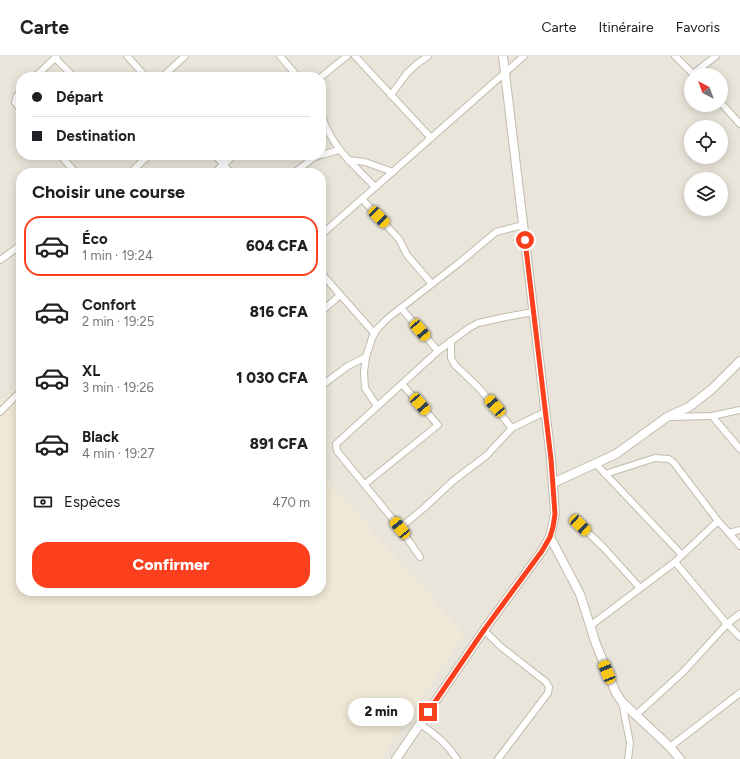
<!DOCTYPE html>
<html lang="fr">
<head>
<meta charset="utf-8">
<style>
  :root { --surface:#fff; --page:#f6f6f6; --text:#202124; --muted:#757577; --line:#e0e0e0; --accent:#fc3f1d }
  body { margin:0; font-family:Figtree,sans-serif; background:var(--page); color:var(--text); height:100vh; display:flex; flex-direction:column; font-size:15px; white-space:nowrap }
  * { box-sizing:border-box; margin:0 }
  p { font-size:13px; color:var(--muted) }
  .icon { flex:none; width:22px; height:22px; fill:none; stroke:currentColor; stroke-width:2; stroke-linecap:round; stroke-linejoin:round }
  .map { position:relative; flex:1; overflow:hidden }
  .sheet { position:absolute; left:16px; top:112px; width:310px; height:428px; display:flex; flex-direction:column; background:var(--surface); border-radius:16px; box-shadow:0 2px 10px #0003 }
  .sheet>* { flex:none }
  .banner { position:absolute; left:16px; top:16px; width:310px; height:88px; border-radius:16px; box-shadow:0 2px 10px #0003; display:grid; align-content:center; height:88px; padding:0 16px; background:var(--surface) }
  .needle { width:26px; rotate:319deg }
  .controls { position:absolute; left:684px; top:12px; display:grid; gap:8px }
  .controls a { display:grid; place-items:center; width:44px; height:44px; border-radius:50%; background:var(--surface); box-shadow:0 2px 10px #0003; font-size:20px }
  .end { position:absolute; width:18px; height:18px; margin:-9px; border:5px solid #fc3f1d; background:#fff; box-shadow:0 0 0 2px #fff }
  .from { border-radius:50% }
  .bubble { position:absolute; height:28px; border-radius:14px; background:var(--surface); box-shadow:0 2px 10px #0003; font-size:13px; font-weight:800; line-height:28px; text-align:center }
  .car { position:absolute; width:12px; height:24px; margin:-12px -6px; border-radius:5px; box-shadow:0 0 3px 1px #0007; background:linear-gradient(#f5c518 24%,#345 0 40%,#f5c518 0 76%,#345 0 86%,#f5c518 0) }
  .banner b { display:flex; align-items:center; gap:14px; height:38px; font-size:15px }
  .banner b+b { border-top:1px solid var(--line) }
  .banner i { width:10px; height:10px; background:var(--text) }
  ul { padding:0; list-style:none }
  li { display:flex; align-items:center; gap:12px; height:60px; margin:0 8px 6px; padding:0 8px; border:2px solid transparent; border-radius:16px }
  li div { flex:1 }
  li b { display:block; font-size:15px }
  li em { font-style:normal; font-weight:800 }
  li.on { border-color:var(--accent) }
  li>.icon { width:36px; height:36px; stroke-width:1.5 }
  h2 { padding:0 16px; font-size:18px; line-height:48px }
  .pay { display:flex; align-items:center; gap:10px; height:44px; padding:0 16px; font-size:15px }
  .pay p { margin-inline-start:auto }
  .action { display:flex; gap:8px; margin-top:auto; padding:8px 16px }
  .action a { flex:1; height:46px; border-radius:16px; background:var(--accent); color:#fff; font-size:16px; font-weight:800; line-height:46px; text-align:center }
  header { display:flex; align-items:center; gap:24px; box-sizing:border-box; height:56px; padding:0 20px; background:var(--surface); border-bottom:1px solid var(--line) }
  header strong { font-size:19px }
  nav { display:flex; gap:22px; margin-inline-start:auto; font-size:14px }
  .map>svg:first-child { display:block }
  .residential { fill:#eae5da; fill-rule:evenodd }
  .education { fill:#efe8d6 }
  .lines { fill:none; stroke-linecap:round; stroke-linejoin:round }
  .minor-casing { stroke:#c2bbae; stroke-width:8 }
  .tertiary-casing { stroke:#c2bbae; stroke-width:10 }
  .minor { stroke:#fff; stroke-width:6 }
  .tertiary { stroke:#fff; stroke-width:8 }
  .route { stroke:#fc3f1d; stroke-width:5 }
</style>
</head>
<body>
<header>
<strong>Carte</strong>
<nav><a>Carte</a><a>Itinéraire</a><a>Favoris</a></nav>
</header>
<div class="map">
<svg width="740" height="703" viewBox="0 0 740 703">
  <rect width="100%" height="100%" fill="#f6f3ec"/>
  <!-- residential -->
  <path class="residential" d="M0 0H740V703H0ZM691 19H721V49H691ZM21 21H321V99H21ZM691 71H721V101H691ZM21 117H321V535H21ZM691 123H721V153H691Z"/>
  <!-- education -->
  <polygon class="education" points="21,327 21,535 321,535 321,418 464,578 381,703 0,703 0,347"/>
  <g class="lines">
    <defs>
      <g id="minor">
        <polyline points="127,0 146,21"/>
        <polyline points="280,0 298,21"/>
        <polyline points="355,0 431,82"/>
        <polyline points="675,0 694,19"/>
        <polyline points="55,2 74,21"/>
        <polyline points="693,18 716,0"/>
        <polyline points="35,21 57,0"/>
        <polyline points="162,21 185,0"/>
        <polyline points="321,21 347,0"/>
        <polyline points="21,35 17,40 15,46 21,54"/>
        <polyline points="391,39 407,17 417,8 428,0"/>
        <polyline points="721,47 740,68"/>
        <path d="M321 58C333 93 351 106 375 131"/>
        <polyline points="60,99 76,117"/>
        <polyline points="215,99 231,117"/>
        <polyline points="321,99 339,94"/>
        <polyline points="348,104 365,106 393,116"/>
        <polyline points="130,117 149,99"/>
        <polyline points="214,117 234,99"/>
        <polyline points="294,117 313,102 320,99"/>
        <polyline points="362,143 399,183 407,199 432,228"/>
        <polyline points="321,179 524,0"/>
        <polyline points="0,204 21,189"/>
        <polyline points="321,217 374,277"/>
        <polyline points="401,252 438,295"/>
        <polyline points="321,256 340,239"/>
        <polyline points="451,285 451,302 455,309 479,332 512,372"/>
        <polyline points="321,330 348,310 366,301"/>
        <polyline points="377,350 365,332 364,316 366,301 372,282 377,273 388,262 459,207 496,176 523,169"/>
        <polyline points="0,356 21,335"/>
        <polyline points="712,360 740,393"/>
        <polyline points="669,361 712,360 740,354"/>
        <polyline points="605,418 655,402 669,403 674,407 718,465"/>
        <polyline points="365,428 438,369 402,328"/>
        <polyline points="574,463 604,492 640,532"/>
        <polyline points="400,472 424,452 453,425 487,399 512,372 545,356"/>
        <polyline points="729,477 740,490"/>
        <polyline points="682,499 718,465 729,477 740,474"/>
        <polyline points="420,501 400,472 337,395 336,388 438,295 469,272 478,267 506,261 533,256"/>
        <polyline points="675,506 727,568 740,581"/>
        <polyline points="590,570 675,506 682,499 596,408"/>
        <polyline points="484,574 500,590 546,626 549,631 548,637 498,703"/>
        <polyline points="622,646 630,687 628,703"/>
        <polyline points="636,659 684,615 727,568 740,558"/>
        <path d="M420 668C434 677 448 689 457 703"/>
        <polyline points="670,691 740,637"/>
      </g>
      <g id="tertiary">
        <polyline points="553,427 616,398 667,361 689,351 712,333 740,305"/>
        <polyline points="550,481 580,538 596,588 616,637 622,646 670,691 680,703"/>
        <polyline points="396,703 484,574 542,495 550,481 555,458 551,403 503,0"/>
      </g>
    </defs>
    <!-- minor casing -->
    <use href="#minor" class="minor-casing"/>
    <!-- tertiary casing -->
    <use href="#tertiary" class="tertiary-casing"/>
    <!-- minor -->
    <use href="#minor" class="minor"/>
    <!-- tertiary -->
    <use href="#tertiary" class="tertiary"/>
  </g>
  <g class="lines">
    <!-- route -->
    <polyline class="route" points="428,656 484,574 542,495 550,481 553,471 555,458 551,403 525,184"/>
  </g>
</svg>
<div class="controls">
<a><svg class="needle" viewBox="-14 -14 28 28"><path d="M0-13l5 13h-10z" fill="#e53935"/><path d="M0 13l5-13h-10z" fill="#757577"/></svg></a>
<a><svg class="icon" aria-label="locate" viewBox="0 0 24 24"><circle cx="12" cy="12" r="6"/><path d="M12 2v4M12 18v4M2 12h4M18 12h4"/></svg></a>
<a><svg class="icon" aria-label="layers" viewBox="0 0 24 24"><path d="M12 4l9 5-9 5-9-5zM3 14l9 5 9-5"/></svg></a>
</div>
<i class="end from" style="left:525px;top:184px"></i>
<i class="end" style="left:428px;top:656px"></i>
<div class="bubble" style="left:348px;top:642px;width:66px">2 min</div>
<i class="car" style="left:379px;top:161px;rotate:135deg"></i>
<i class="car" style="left:420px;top:274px;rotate:140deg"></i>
<i class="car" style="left:420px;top:348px;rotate:139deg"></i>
<i class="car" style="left:495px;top:350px;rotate:319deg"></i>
<i class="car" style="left:580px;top:469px;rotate:133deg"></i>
<i class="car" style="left:400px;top:472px;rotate:321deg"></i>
<i class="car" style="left:607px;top:616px;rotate:338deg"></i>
<div class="banner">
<b><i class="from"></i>Départ</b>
<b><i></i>Destination</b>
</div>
<section class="sheet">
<h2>Choisir une course</h2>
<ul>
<li class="on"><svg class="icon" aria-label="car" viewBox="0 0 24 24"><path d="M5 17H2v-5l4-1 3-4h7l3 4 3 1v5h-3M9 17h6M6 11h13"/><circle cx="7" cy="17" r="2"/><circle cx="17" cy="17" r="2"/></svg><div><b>Éco</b><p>1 min · 19:24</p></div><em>604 CFA</em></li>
<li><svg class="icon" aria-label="car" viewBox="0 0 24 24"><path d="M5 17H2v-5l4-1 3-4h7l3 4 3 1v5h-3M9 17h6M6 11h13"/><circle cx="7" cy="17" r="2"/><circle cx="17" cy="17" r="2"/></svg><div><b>Confort</b><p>2 min · 19:25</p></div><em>816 CFA</em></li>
<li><svg class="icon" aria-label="car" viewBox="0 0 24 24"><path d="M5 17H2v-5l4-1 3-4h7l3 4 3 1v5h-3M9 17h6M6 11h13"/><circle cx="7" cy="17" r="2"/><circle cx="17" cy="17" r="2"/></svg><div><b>XL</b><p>3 min · 19:26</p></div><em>1 030 CFA</em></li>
<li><svg class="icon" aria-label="car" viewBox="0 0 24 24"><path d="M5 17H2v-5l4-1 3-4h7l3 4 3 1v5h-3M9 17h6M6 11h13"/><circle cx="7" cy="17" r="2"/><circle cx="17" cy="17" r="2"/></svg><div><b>Black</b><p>4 min · 19:27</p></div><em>891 CFA</em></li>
</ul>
<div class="pay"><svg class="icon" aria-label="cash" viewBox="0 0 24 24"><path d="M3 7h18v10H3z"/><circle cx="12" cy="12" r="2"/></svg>Espèces<p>470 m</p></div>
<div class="action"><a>Confirmer</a></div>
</section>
</div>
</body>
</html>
